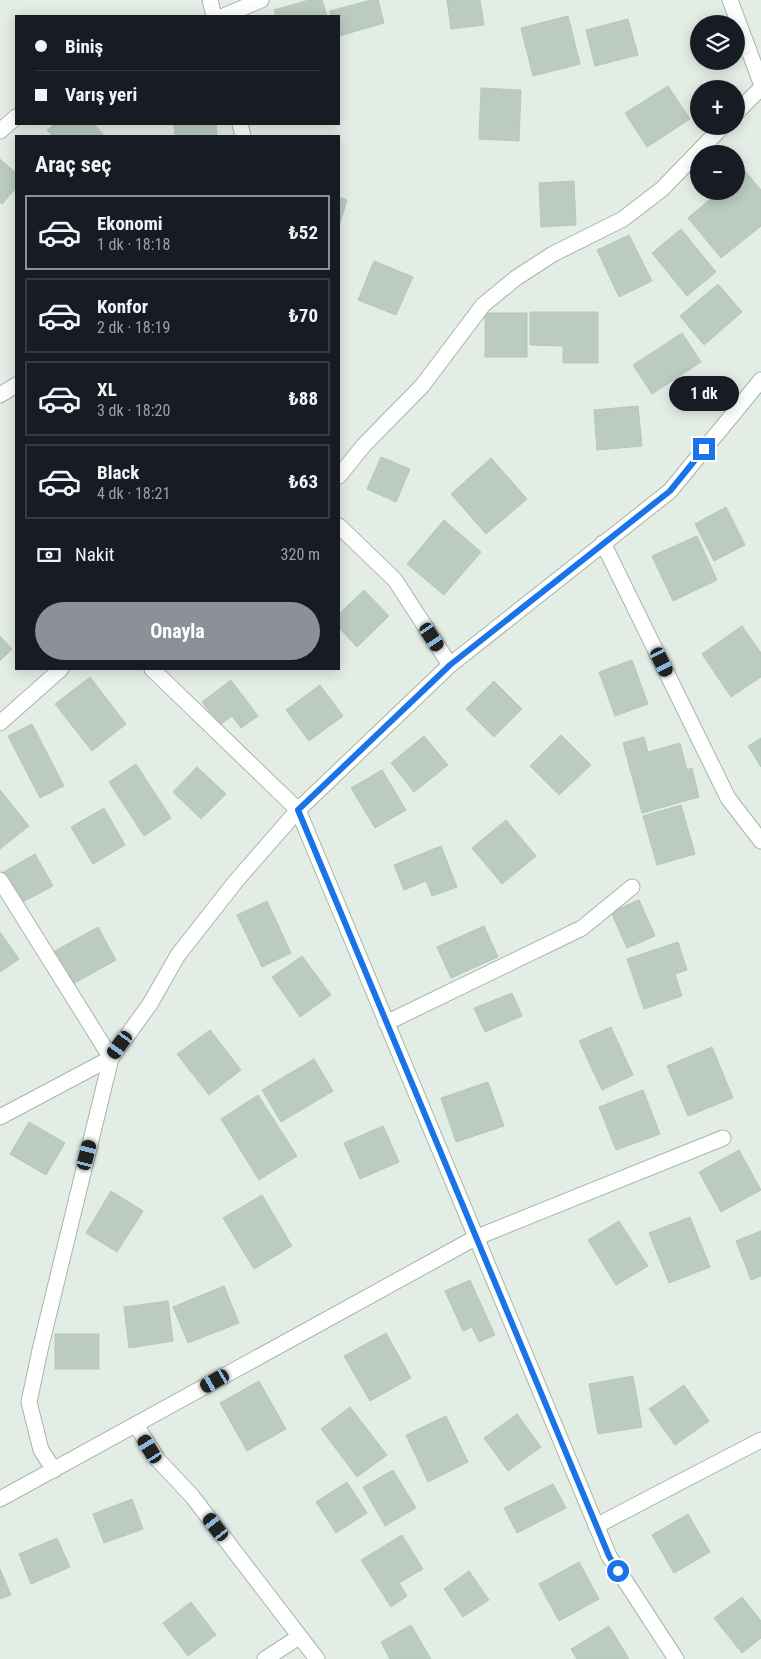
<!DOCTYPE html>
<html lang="tr">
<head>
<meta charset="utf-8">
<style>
  :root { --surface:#171b24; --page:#20242c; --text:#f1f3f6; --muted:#9ea1a6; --line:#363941; --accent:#8c9099 }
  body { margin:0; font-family:"Roboto Condensed",sans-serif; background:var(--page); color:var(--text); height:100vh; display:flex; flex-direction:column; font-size:19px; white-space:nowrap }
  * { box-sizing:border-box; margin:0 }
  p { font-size:16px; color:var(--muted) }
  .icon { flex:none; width:28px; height:28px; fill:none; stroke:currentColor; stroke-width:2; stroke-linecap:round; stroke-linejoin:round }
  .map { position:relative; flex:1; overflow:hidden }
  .sheet { position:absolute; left:15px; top:135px; width:325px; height:535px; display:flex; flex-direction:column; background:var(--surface); border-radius:0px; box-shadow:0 2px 12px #0003 }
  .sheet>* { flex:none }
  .hud { position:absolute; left:15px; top:15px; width:325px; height:110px; border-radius:0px; box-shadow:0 2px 12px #0003; display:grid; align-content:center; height:110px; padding:0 20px; background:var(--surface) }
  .fabs { position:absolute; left:690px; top:15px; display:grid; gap:10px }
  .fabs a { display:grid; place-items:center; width:55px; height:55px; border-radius:50%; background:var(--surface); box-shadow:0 2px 12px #0003; font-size:25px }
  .end { position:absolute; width:22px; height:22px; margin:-11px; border:6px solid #1a73e8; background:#fff; box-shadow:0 0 0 2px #fff }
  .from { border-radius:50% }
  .bubble { position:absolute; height:35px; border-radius:18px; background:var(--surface); box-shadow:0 2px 12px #0003; font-size:16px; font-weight:700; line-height:35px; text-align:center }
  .car { position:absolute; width:15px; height:30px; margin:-15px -8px; border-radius:6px; box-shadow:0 0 4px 1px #0007; background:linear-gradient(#222 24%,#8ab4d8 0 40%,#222 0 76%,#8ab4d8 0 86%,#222 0) }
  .hud b { display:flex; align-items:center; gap:18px; height:48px; font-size:19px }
  .hud b+b { border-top:1px solid var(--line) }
  .hud i { width:12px; height:12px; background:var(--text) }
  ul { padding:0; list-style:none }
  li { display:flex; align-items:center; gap:15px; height:75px; margin:0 10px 8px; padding:0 10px; border:2px solid var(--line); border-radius:0px }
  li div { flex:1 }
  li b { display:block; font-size:19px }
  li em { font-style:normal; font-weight:700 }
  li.active { border-color:var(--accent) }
  li>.icon { width:45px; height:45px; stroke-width:1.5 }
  h2 { padding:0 20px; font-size:22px; line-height:60px }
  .pay { display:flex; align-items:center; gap:12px; height:55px; padding:0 20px; font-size:19px }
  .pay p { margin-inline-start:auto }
  .primary-button { display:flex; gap:10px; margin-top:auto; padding:10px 20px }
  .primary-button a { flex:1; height:58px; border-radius:30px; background:var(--accent); color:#fff; font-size:20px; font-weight:700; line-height:58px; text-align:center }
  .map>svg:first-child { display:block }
  .building { fill:#bbcbc0; stroke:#b5c7ba }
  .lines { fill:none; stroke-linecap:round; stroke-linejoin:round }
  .minor-casing { stroke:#a5b6aa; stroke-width:17 }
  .minor { stroke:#fff; stroke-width:15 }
  .route { stroke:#1a73e8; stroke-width:6 }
</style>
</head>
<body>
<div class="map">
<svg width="761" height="1659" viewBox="0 0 761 1659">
  <rect width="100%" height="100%" fill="#e3ede5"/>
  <!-- building -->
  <g class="building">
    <polygon points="309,0 322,0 327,16 276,16 274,10"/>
    <polygon points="371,0 378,0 384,23 339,36 339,16 331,16 330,11"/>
    <polygon points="447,0 480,0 484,25 451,29"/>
    <polygon points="568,16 580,64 533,76 521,28"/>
    <polygon points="628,19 638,55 595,66 586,30"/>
    <polygon points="668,86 690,119 647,147 625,113"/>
    <polygon points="481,88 521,90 519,141 479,139"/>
    <polygon points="55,124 94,124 103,134 99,136 53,136 47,130"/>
    <polygon points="174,124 216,124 217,136 175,136"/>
    <polygon points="0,159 16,173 16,188 2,204 0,202"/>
    <polygon points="745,171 761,190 761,226 721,258 688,218 720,191 736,191 736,178"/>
    <polygon points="574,181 576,225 541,227 539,183"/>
    <polygon points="339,197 347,200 339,226"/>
    <polygon points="681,229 716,272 687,296 652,253"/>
    <polygon points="629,235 652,281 619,297 597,250"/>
    <polygon points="374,261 413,277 396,315 358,300"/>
    <polygon points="718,284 742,312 704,345 680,316"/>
    <polygon points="530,312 598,312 598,363 563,363 563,346 530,345"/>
    <rect x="485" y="313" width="42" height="44"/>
    <polygon points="682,333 701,362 652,394 633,365"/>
    <polygon points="638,406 642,446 597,450 594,410"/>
    <polygon points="381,457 410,469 396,502 367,489"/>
    <polygon points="491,458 527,499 486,534 451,494"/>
    <polygon points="726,507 745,545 714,561 695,524"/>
    <polygon points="444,520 481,552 444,595 407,564"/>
    <polygon points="697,536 717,580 673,601 652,556"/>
    <polygon points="364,590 389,616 357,647 339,628 339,614"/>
    <polygon points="742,626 761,653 761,677 731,697 702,654"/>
    <polygon points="0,636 12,649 0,661"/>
    <polygon points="632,660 648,704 615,716 599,672"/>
    <polygon points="90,677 126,724 92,751 55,704"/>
    <polygon points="231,680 258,716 241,728 232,716 220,725 202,702"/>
    <polygon points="494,681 522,709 494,737 466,709"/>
    <polygon points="320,685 343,716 309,741 286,710"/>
    <polygon points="32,724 64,786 40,798 8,736"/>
    <polygon points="561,735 591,765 559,795 530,766"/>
    <polygon points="424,736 448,765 414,792 391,763"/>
    <polygon points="644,737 648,752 680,743 687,770 692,768 699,797 642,813 623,743"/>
    <polygon points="761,738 761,767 748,746"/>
    <polygon points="136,764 171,818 144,836 109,782"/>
    <polygon points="197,767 226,794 201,819 173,792"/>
    <polygon points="382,770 406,810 375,828 351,788"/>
    <polygon points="0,790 29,826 0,849"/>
    <polygon points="681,805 695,854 657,865 643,816"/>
    <polygon points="104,808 125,845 93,864 71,827"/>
    <polygon points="506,820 536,856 502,884 472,848"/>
    <polygon points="441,846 457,887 432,896 426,881 404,890 394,865"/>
    <polygon points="35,854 53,886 19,904 2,873"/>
    <polygon points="639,900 655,936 627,948 611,912"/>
    <polygon points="267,901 291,953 262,967 237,915"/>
    <polygon points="484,926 498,957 451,978 437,947"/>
    <polygon points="98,927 116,960 71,985 53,952"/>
    <polygon points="0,932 19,959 0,972"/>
    <polygon points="678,942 687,970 675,974 682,996 644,1009 627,959"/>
    <polygon points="302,956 331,995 300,1017 272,977"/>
    <polygon points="512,993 522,1016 485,1032 474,1008"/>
    <polygon points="611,1027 633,1075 602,1090 579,1041"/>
    <polygon points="210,1030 241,1070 209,1095 177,1054"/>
    <polygon points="712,1047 733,1098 688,1116 667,1066"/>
    <polygon points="314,1059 333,1091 281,1122 262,1090"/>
    <polygon points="488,1082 504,1126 456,1142 441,1098"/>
    <polygon points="643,1090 660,1134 616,1150 599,1107"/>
    <polygon points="258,1095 297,1156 259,1180 221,1119"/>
    <polygon points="29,1122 65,1143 46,1175 10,1154"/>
    <polygon points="383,1126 399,1162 360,1179 344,1143"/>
    <polygon points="739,1150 761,1190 721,1212 699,1172"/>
    <polygon points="111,1191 143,1211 117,1252 86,1233"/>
    <polygon points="262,1195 292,1246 254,1269 223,1218"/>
    <polygon points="690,1217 710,1267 669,1283 649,1233"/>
    <polygon points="619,1221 648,1266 616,1285 588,1240"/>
    <polygon points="761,1231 761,1276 751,1280 736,1241"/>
    <polygon points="470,1280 495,1335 479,1342 472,1327 463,1331 445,1291"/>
    <polygon points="224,1286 239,1323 188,1343 173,1307"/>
    <polygon points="168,1301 173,1341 129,1348 124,1307"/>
    <polygon points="386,1333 411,1378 370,1401 344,1356"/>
    <rect x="55" y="1334" width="44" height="35"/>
    <polygon points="633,1376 642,1427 598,1434 589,1384"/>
    <polygon points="259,1381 286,1429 247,1451 220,1403"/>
    <polygon points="684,1385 709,1421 675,1445 649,1409"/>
    <polygon points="350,1407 387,1455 357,1477 321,1429"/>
    <polygon points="517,1414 541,1447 508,1471 484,1438"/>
    <polygon points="446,1416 468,1462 428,1482 406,1435"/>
    <polygon points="393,1470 416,1508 385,1526 363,1487"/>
    <polygon points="347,1482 367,1513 336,1533 316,1502"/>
    <polygon points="553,1484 566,1508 517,1533 504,1508"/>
    <polygon points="132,1499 143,1529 104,1543 93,1514"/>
    <polygon points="688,1514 710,1552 674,1573 652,1535"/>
    <polygon points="402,1535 423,1569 399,1583 407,1596 391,1607 361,1560"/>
    <polygon points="57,1538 70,1567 31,1584 19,1554"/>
    <polygon points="579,1562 599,1599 559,1621 539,1584"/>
    <polygon points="0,1569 11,1595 0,1599"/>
    <polygon points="469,1571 489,1600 463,1617 444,1589"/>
    <polygon points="742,1597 761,1621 761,1638 742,1653 714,1618"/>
    <polygon points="191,1602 216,1635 188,1656 163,1623"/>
    <polygon points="411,1625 431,1659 390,1659 381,1642"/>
    <polygon points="609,1626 629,1659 577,1659 571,1649"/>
  </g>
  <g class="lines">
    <defs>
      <g id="minor">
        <polyline points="210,0 214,16"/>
        <polyline points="730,0 761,83"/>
        <polyline points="224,16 261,0"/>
        <polyline points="736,113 761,88"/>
        <polyline points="240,124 243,136"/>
        <polyline points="0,131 16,117"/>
        <polyline points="0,395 16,385"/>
        <polyline points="339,476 364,445 422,386 483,305 516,278 553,254 623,219 662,189 723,126"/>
        <polyline points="339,526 395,580 450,665"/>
        <polyline points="603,543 728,798 761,841"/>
        <polyline points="152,669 298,810 609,1556 676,1659"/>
        <polyline points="0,723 61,669"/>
        <polyline points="0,880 111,1058 40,1350 29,1402 41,1450 54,1470"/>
        <polyline points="386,1023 582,928 632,887"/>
        <polyline points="0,1117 111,1058 150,1004 178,955 236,881 298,810 450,665 670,491 761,380"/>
        <polyline points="136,1425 158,1460 192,1496 317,1659"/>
        <polyline points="0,1499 475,1238 723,1138"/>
        <polyline points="596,1526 761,1440"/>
        <polyline points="265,1659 299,1637"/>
      </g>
    </defs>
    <!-- minor casing -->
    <use href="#minor" class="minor-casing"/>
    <!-- minor -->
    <use href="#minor" class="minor"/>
  </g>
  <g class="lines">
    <!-- route -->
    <polyline class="route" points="618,1571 609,1556 298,810 450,665 670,491 704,449"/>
  </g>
</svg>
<div class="fabs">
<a><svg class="icon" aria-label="layers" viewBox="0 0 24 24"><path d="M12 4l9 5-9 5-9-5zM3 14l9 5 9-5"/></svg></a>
<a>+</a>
<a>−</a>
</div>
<i class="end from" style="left:618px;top:1571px"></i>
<i class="end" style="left:704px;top:449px"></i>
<div class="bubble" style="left:669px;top:376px;width:70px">1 dk</div>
<i class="car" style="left:432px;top:637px;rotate:147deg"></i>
<i class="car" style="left:662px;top:662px;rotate:154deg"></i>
<i class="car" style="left:120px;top:1045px;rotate:216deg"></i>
<i class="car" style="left:87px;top:1155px;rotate:14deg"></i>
<i class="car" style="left:215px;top:1381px;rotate:240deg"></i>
<i class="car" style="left:150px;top:1449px;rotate:328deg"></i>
<i class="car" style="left:216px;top:1527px;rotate:323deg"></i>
<div class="hud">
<b><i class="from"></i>Biniş</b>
<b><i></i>Varış yeri</b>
</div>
<section class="sheet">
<h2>Araç seç</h2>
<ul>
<li class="active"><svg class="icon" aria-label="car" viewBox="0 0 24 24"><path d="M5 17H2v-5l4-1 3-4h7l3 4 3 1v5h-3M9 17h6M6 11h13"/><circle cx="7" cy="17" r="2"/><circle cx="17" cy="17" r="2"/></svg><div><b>Ekonomi</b><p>1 dk · 18:18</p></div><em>₺52</em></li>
<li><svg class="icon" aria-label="car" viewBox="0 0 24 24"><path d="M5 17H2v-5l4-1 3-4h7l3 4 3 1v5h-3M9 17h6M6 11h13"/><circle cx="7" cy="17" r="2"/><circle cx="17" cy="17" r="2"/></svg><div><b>Konfor</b><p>2 dk · 18:19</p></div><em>₺70</em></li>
<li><svg class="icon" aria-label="car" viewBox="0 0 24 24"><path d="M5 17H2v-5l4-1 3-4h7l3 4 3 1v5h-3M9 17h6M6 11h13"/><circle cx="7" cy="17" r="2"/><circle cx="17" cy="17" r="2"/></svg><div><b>XL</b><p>3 dk · 18:20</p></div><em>₺88</em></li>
<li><svg class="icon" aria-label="car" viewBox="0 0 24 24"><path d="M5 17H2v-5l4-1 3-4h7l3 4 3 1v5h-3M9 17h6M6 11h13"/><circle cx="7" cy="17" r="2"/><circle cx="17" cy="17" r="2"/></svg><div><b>Black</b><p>4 dk · 18:21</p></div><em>₺63</em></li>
</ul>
<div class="pay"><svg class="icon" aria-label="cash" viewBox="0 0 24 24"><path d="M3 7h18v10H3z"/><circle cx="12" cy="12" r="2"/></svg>Nakit<p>320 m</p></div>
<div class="primary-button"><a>Onayla</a></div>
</section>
</div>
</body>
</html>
